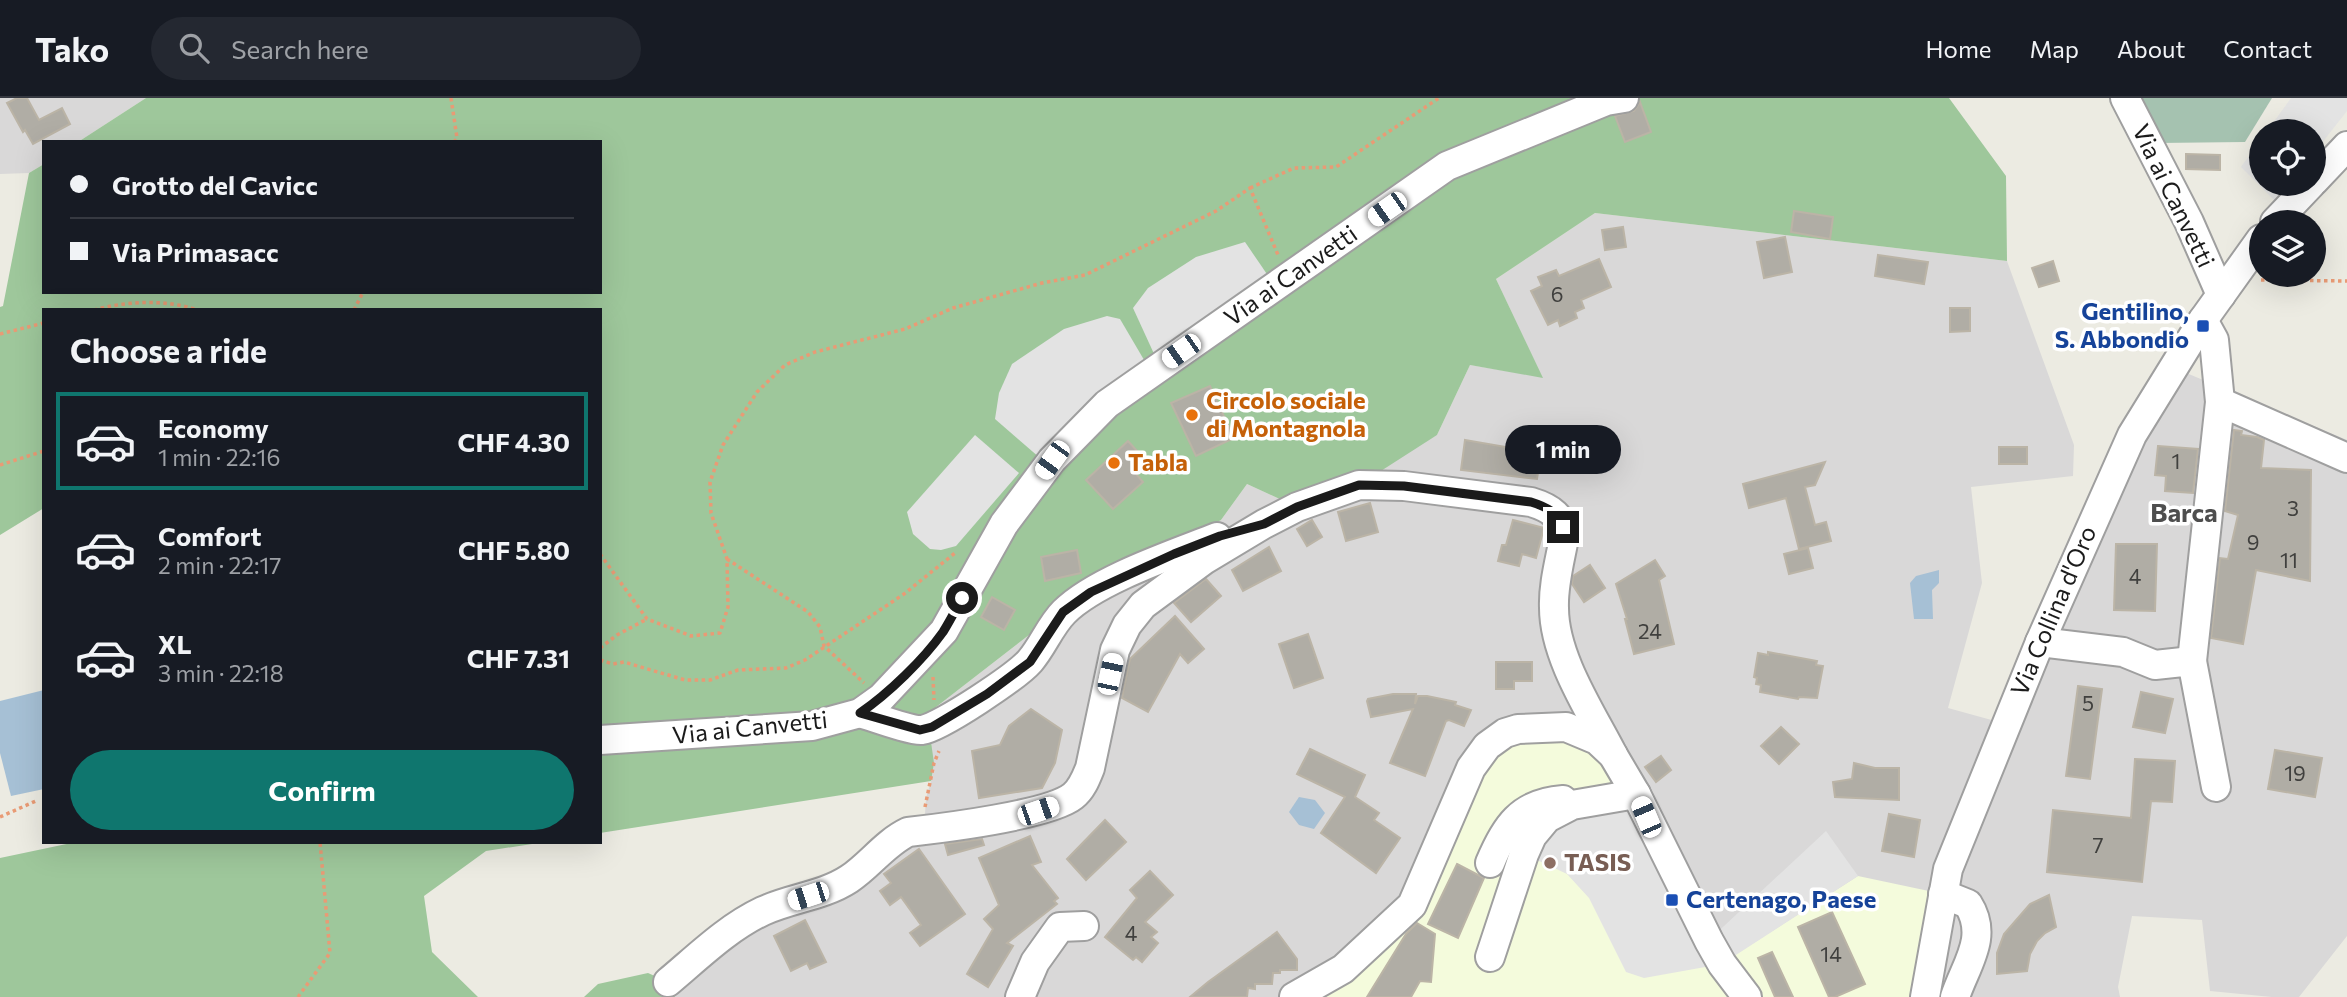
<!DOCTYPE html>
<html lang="en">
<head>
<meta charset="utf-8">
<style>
  :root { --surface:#171b24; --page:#242831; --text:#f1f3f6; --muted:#9ea1a6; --line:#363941; --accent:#0f766e }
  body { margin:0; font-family:Commissioner,sans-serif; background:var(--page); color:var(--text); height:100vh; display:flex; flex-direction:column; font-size:26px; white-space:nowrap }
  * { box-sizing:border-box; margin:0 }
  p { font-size:23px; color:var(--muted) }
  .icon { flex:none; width:38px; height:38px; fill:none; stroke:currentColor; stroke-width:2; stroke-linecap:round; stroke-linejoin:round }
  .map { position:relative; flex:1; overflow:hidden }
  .sheet { position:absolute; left:42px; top:210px; width:560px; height:536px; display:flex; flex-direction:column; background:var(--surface); border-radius:0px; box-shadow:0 7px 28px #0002 }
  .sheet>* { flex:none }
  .top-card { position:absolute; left:42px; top:42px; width:560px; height:154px; border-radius:0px; box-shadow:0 7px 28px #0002; display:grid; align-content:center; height:154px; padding:0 28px; background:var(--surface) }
  .controls { position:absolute; left:2249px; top:21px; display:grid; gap:14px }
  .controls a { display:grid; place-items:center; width:77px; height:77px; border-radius:50%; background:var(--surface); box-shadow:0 7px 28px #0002; font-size:35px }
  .end { position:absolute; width:32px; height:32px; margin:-16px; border:9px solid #1b1b1b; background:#fff; box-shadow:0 0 0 4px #fff }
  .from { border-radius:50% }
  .bubble { position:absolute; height:49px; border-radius:24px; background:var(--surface); box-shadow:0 7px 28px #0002; font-size:23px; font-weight:700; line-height:49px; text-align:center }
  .car { position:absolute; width:21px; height:42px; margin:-21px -10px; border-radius:9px; box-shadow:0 0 5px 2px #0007; background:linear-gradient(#fff 24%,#345 0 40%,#fff 0 76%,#345 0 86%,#fff 0) }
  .top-card b { display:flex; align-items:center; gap:24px; height:66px; font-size:26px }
  .top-card b+b { border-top:2px solid var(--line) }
  .top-card i { width:18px; height:18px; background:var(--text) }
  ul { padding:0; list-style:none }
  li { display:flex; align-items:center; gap:21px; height:98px; margin:0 14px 10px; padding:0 14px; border:4px solid transparent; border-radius:0px }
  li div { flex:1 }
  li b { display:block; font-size:26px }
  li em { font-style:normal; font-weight:700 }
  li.current { border-color:var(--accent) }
  li>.icon { width:63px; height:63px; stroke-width:1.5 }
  h2 { padding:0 28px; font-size:32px; line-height:84px }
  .cta { display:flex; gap:14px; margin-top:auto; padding:14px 28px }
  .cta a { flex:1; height:80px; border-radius:42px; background:var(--accent); color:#fff; font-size:28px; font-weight:700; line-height:80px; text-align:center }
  header { display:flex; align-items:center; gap:42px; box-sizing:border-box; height:98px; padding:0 35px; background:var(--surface); border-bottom:2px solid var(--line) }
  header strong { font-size:33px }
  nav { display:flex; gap:38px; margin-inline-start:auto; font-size:24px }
  .search { width:490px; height:63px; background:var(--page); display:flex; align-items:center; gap:18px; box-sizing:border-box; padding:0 24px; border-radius:38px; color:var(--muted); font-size:26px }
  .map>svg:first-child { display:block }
  .residential { fill:#d9d8d8 }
  .education { fill:#f4fbdc }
  .forest { fill:#9ec79b }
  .cemetery { fill:#a5c2b0 }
  .parking { fill:#e3e3e3 }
  .water { fill:#a6c0d5 }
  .building { fill:#b0ada5; stroke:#bbb4a6; stroke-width:2 }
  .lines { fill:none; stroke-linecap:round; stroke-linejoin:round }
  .minor-casing { stroke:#9f9f9f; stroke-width:32 }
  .path { stroke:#e99b75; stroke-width:3.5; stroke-dasharray:3.5 3.5; stroke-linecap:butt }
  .minor { stroke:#fff; stroke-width:28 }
  .route { stroke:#1b1b1b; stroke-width:9 }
  .transit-dot { fill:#1a4fb4; stroke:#fff; stroke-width:2.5 }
  .food-dot { fill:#e8710a; stroke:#fff; stroke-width:2.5 }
  .education-dot { fill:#8d6e63; stroke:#fff; stroke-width:2.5 }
  .labels { text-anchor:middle; stroke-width:7; stroke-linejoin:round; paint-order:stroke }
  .number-label { font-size:21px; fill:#40403e }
  .street-label { font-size:24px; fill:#1b1b1b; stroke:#fff }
  .transit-label { font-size:24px; font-weight:bold; fill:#164399; stroke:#fff; text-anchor:end }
  .food-label { font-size:24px; font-weight:bold; fill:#c56008; stroke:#fff; text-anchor:start }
  .education-label { font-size:24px; font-weight:bold; fill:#785e54; stroke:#fff; text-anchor:start }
  .neighbourhood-label { font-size:26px; font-weight:bold; fill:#4e4e4e; stroke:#fff }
</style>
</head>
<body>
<header>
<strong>Tako</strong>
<div class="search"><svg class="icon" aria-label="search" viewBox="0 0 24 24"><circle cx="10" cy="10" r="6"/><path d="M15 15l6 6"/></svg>Search here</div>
<nav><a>Home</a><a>Map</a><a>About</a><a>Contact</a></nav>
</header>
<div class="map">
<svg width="2347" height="899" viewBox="0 0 2347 899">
  <rect width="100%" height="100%" fill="#ecebe2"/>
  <!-- residential -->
  <g class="residential">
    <polygon points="0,0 146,0 78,44 44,44 44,66 29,75 0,76"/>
    <polygon points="1595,115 2007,163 2074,347 2073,378 1971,389 1982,485 1948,610 2006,626 2172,269 2347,342 2347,838 2299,899 2272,899 2210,893 2202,822 2132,818 2118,889 2120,899 675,899 668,884 924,732 926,700 931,683 927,616 1082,496 1221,422 1247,386 1297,409 1437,337 1470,267 1542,279 1496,181"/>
  </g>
  <!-- education -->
  <polygon class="education" points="1505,635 1597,642 1722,865 1858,778 1943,796 1925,899 1294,899 1412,807"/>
  <!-- forest -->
  <g class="forest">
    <polygon points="146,0 1949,0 2006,78 2007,163 1595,115 1496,181 1543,280 1470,267 1437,337 1359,387 1297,409 1247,386 1221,422 1082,496 927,616 934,665 931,683 600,735 600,212 44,212 44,410 0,437 0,209 3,208 29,75 44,66 44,194 600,194 600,44 78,44"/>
    <polygon points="76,744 545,744 486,753 424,798 432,854 478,899 0,899 0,760"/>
    <polygon points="648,875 668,884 675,899 584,899 598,886"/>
  </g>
  <!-- cemetery -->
  <polygon class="cemetery" points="2132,0 2272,0 2245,44 2158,45"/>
  <!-- parking -->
  <g class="parking">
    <polygon points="2291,0 2347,0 2347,13 2314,55 2314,33 2267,33"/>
    <polygon points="2261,41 2261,86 2288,86 2275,103 2241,69"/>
    <polygon points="1245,144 1271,182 1155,258 1133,210 1148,190 1196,159"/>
    <polygon points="1107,218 1120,221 1147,267 1040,360 995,321 999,295 1012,266 1064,231"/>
    <polygon points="975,337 1019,375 956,448 941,452 930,451 913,436 907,414"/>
    <polygon points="1636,696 1709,842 1826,733 1858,778 1722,866 1644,880 1626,874 1589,800 1567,776 1524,756 1532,738"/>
  </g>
  <!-- water -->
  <g class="water">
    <polygon points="1939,472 1939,485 1932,492 1933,521 1914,521 1910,485 1916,478"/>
    <polygon points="44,592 44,691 11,698 0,655 0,603"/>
    <polygon points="1299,699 1315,702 1325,715 1314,731 1299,727 1289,714"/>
  </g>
  <!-- building -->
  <g class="building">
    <polygon points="17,0 27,0 39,22 62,10 70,26 33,46 25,32 23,34 7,5"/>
    <polygon points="1640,4 1651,34 1625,44 1615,18 1634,13"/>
    <polygon points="2186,56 2220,57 2220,72 2186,71"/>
    <polygon points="1794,113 1833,119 1830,141 1791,134"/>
    <polygon points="1623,129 1626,149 1605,152 1602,132"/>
    <polygon points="1785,139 1792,174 1764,180 1757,144"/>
    <polygon points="1878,157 1928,164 1924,186 1875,178"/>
    <polygon points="1599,161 1611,189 1581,202 1584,210 1575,214 1577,220 1560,228 1558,222 1548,227 1531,193 1542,188 1538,179 1556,172 1559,178"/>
    <polygon points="2053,163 2059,183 2039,189 2032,170"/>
    <polygon points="1950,210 1970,210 1970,233 1950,234"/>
    <polygon points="1210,288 1234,340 1196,358 1171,305"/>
    <polygon points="2234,332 2242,333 2241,337 2257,339 2264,342 2261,370 2311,372 2310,483 2256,472 2243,546 2211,540 2220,460 2228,461 2238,417 2225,413"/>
    <polygon points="1465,342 1541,355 1537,381 1461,372"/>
    <polygon points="1128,343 1148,365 1136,376 1143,384 1113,411 1086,382"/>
    <polygon points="2158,348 2198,351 2193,395 2165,393 2166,378 2155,377"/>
    <rect x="1999" y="349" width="28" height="17"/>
    <polygon points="1825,364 1815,387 1805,389 1815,427 1826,424 1831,443 1799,451 1786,400 1749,410 1743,386"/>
    <polygon points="1370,405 1378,434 1346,443 1338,414"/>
    <polygon points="1312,422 1322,439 1307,448 1297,431"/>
    <polygon points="1513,422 1544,430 1536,460 1522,456 1519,468 1498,463 1502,447 1506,447"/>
    <polygon points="2116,446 2157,446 2155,513 2114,512"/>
    <polygon points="1269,449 1281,473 1243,493 1232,472"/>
    <polygon points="1808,450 1813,470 1789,476 1784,456"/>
    <polygon points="1077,452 1081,475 1045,483 1041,459"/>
    <polygon points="1655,462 1665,478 1659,482 1674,546 1634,556 1625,521 1627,521 1616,486"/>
    <polygon points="1590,467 1605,490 1584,504 1572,486 1573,478"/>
    <polygon points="1206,481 1221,498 1191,524 1174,505"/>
    <polygon points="992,499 1015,512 1004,532 981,519"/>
    <polygon points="1175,518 1204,551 1188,565 1180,556 1148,614 1122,600 1130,561"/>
    <polygon points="1308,536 1323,580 1294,590 1279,546"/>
    <polygon points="1768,554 1817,563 1816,567 1823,568 1817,600 1799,599 1798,601 1760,594 1761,587 1756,586 1757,580 1754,579 1758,555 1768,557"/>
    <polygon points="1496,564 1532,564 1532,583 1514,583 1514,591 1496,591"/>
    <polygon points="2078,588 2102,591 2090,681 2066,678"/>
    <polygon points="2141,594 2173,601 2165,635 2133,629"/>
    <polygon points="1393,596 1416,596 1415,606 1418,598 1427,598 1456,604 1455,607 1471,612 1464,628 1449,622 1446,623 1425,678 1390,665 1413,611 1371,619 1367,603 1368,601"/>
    <polygon points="1031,611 1062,632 1055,665 1042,690 979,700 972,653 1000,647 1009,628"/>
    <polygon points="1781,629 1799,646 1779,666 1761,648"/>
    <polygon points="1310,651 1365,677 1355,699 1379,715 1374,722 1400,740 1376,775 1321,735 1345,699 1297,676"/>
    <polygon points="2275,652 2322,660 2315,699 2268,691"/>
    <polygon points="1661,658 1671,672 1656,684 1645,669"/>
    <polygon points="2135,661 2175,663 2172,704 2151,703 2142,784 2047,774 2053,712 2131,720"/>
    <polygon points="1854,665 1875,670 1899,670 1899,702 1835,699 1833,684 1852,681"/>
    <polygon points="1889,716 1920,722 1914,759 1882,753"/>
    <polygon points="1105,722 1126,744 1086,782 1067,761"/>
    <polygon points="1030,738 1041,764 1032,767 1058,800 1054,803 1057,806 1007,845 1013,848 988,889 967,876 993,831 984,821 999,807 979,760"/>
    <polygon points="982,741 984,747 948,757 945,746"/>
    <polygon points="919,751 965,816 920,848 910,835 921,827 901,799 890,807 880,793 891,785 884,776"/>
    <polygon points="1457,766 1484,780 1458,840 1428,826"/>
    <polygon points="1150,773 1173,797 1145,824 1157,834 1151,839 1158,845 1142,864 1136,859 1133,862 1105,839 1137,800 1130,792"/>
    <polygon points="2049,797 2056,829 2045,835 2037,843 2030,856 2027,873 1997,876 1997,855 2004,836 2030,806"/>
    <polygon points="1832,814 1865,886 1835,899 1829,899 1798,829"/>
    <polygon points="805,822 826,864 810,871 807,865 791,873 774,838"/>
    <polygon points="1417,825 1435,836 1431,884 1420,883 1411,899 1367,899 1406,836"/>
    <polygon points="1277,834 1297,861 1297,872 1280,872 1280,875 1273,875 1272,886 1255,886 1255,891 1248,890 1247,899 1190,899 1208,884"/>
    <polygon points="1772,854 1793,899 1775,899 1758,860"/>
  </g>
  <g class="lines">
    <defs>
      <g id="minor">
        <polyline points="2125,0 2189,124 2221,197"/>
        <polyline points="2314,83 2347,48"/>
        <polyline points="2275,124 2311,86"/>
        <polyline points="2220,304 2347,360"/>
        <polyline points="2040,544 2123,554 2155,567 2192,563 2216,689"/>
        <polyline points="2192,563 2220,304 2214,242 2203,222"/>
        <path d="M860 615C874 619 911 633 922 632 941 629 1017 578 1030 563 1043 548 1050 528 1064 514 1096 482 1174 456 1217 439"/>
        <polyline points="600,642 812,628 860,615 881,600 944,533 1004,426 1052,362 1107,306 1447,68 1606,3 1624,0"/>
        <path d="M1490 765C1505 729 1520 705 1563 702"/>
        <path d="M1943 796 1968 806C1989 839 1966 866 1955 899"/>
        <polyline points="1490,859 1524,756 1532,738 1547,720 1572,707 1636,696"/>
        <path d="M668 884C698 859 727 830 763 813 791 800 823 798 849 781 870 767 885 745 908 734 943 730 1049 717 1073 698 1082 691 1086 680 1090 670L1115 552 1127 527 1143 507 1204 462 1264 426 1297 409 1359 387 1404 388 1531 404C1551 410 1563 418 1564 440 1560 462 1553 487 1554 510 1554 559 1591 614 1613 657"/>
        <polyline points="1020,899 1035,864 1060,829 1084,828"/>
        <polyline points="1294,899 1343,871 1412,807 1471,670 1487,648 1505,635 1518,631 1566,629 1597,642 1613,657 1636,696 1709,843 1722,866 1747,899"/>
        <polyline points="1925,899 1948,771 2040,544 2132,337 2203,222 2261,141"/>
      </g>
    </defs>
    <!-- minor casing -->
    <use href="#minor" class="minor-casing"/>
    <!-- path -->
    <g class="path">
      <polyline points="451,0 457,40 454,44"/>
      <polyline points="1250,90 1294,70 1336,69 1439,0"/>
      <polyline points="2261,182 2347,183"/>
      <path d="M94 212C127 203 164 201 198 212"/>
      <polyline points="354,212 363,194"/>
      <polyline points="0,236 44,225"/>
      <polyline points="0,367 44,353"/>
      <polyline points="600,456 647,521 691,538 720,535 728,509 727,461 711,415 710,384 723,347 757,294 785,267 815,254 905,231 953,210 1042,185 1085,177 1216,113 1250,90 1278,157"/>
      <polyline points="727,461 808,514 820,529 824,548 864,585"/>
      <polyline points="600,550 617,537 647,521"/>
      <polyline points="600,562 613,566 624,564 685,582 710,582 738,572 786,570 805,562 904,496 955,455"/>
      <polyline points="933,579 934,602"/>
      <polyline points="925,709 934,665 939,653"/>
      <polyline points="0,719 38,702"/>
      <polyline points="298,899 330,855 320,744"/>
    </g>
    <!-- minor -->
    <use href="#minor" class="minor"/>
  </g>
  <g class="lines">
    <!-- route -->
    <path class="route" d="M962 500C956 511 950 523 943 534 923 562 889 595 860 615L920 632 932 629 987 596 1030 564 1063 514 1091 494 1174 456 1220 438 1264 426 1297 409 1359 387 1404 388 1531 404C1547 409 1556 414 1563 429"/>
  </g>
  <!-- markers -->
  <g class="transit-dot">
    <rect x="2196" y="221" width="14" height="14" rx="3.5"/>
    <rect x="1665" y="795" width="14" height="14" rx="3.5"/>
  </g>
  <g class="food-dot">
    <circle cx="1192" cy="317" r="7"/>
    <circle cx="1114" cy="365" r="7"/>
  </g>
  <circle class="education-dot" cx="1550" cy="765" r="7"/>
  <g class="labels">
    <!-- number labels -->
    <g class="number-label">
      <text x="1557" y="204">6</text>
      <text x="2176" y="371">1</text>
      <text x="2293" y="418">3</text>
      <text x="2253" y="452">9</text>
      <text x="2289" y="470">11</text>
      <text x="2135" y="486">4</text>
      <text x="1650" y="541">24</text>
      <text x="2088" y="613">5</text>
      <text x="2295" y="683">19</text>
      <text x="2098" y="755">7</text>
      <text x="1131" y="843">4</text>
      <text x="1831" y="864">14</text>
    </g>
    <!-- street labels -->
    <g class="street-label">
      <text transform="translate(2173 98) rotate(64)" y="8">Via ai Canvetti</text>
      <text transform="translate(1291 178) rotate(-35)" y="8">Via ai Canvetti</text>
      <text transform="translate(2054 513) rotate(-67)" y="8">Via Collina d'Oro</text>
      <text transform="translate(750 630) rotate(-6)" y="8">Via ai Canvetti</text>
    </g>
    <!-- transit labels -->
    <g class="transit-label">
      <text x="2189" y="222">Gentilino,<tspan x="2189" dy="28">S. Abbondio</tspan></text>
      <text x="1686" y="810" text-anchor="start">Certenago, Paese</text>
    </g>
    <!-- food labels -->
    <g class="food-label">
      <text x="1206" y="311">Circolo sociale<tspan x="1206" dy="28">di Montagnola</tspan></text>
      <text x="1128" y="373">Tabla</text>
    </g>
    <!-- education labels -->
    <g class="education-label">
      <text x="1564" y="773">TASIS</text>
    </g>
    <!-- neighbourhood labels -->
    <g class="neighbourhood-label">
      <text x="2184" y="424">Barca</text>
    </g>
  </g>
</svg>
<div class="controls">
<a><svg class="icon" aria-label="locate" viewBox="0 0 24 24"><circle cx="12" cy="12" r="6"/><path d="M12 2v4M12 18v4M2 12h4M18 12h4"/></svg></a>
<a><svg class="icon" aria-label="layers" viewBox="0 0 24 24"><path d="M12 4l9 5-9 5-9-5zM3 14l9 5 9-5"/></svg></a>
</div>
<i class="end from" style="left:962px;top:500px"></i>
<i class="end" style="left:1563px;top:429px"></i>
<div class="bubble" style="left:1505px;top:327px;width:116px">1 min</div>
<i class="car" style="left:1387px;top:111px;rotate:235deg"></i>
<i class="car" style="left:1181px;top:253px;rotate:235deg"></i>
<i class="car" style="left:1052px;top:362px;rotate:216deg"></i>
<i class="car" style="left:1110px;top:576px;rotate:12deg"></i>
<i class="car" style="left:1038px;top:713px;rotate:71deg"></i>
<i class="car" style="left:1646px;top:719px;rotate:337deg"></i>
<i class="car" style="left:808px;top:798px;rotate:252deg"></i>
<div class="top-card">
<b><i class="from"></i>Grotto del Cavicc</b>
<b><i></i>Via Primasacc</b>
</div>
<section class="sheet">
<h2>Choose a ride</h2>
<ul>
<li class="current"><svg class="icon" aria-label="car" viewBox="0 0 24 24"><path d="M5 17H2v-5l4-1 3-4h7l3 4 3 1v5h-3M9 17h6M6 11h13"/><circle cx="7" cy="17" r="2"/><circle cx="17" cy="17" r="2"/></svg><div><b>Economy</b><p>1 min · 22:16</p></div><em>CHF 4.30</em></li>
<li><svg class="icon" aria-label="car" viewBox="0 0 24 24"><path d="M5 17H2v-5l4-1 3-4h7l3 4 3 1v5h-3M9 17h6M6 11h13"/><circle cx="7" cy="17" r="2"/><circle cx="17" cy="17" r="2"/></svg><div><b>Comfort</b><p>2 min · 22:17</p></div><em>CHF 5.80</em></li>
<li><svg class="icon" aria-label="car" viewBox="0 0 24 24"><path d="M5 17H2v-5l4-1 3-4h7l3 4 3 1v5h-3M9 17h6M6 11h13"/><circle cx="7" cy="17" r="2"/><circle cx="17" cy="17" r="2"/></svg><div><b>XL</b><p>3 min · 22:18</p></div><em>CHF 7.31</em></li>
</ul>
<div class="cta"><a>Confirm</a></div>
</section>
</div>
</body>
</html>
